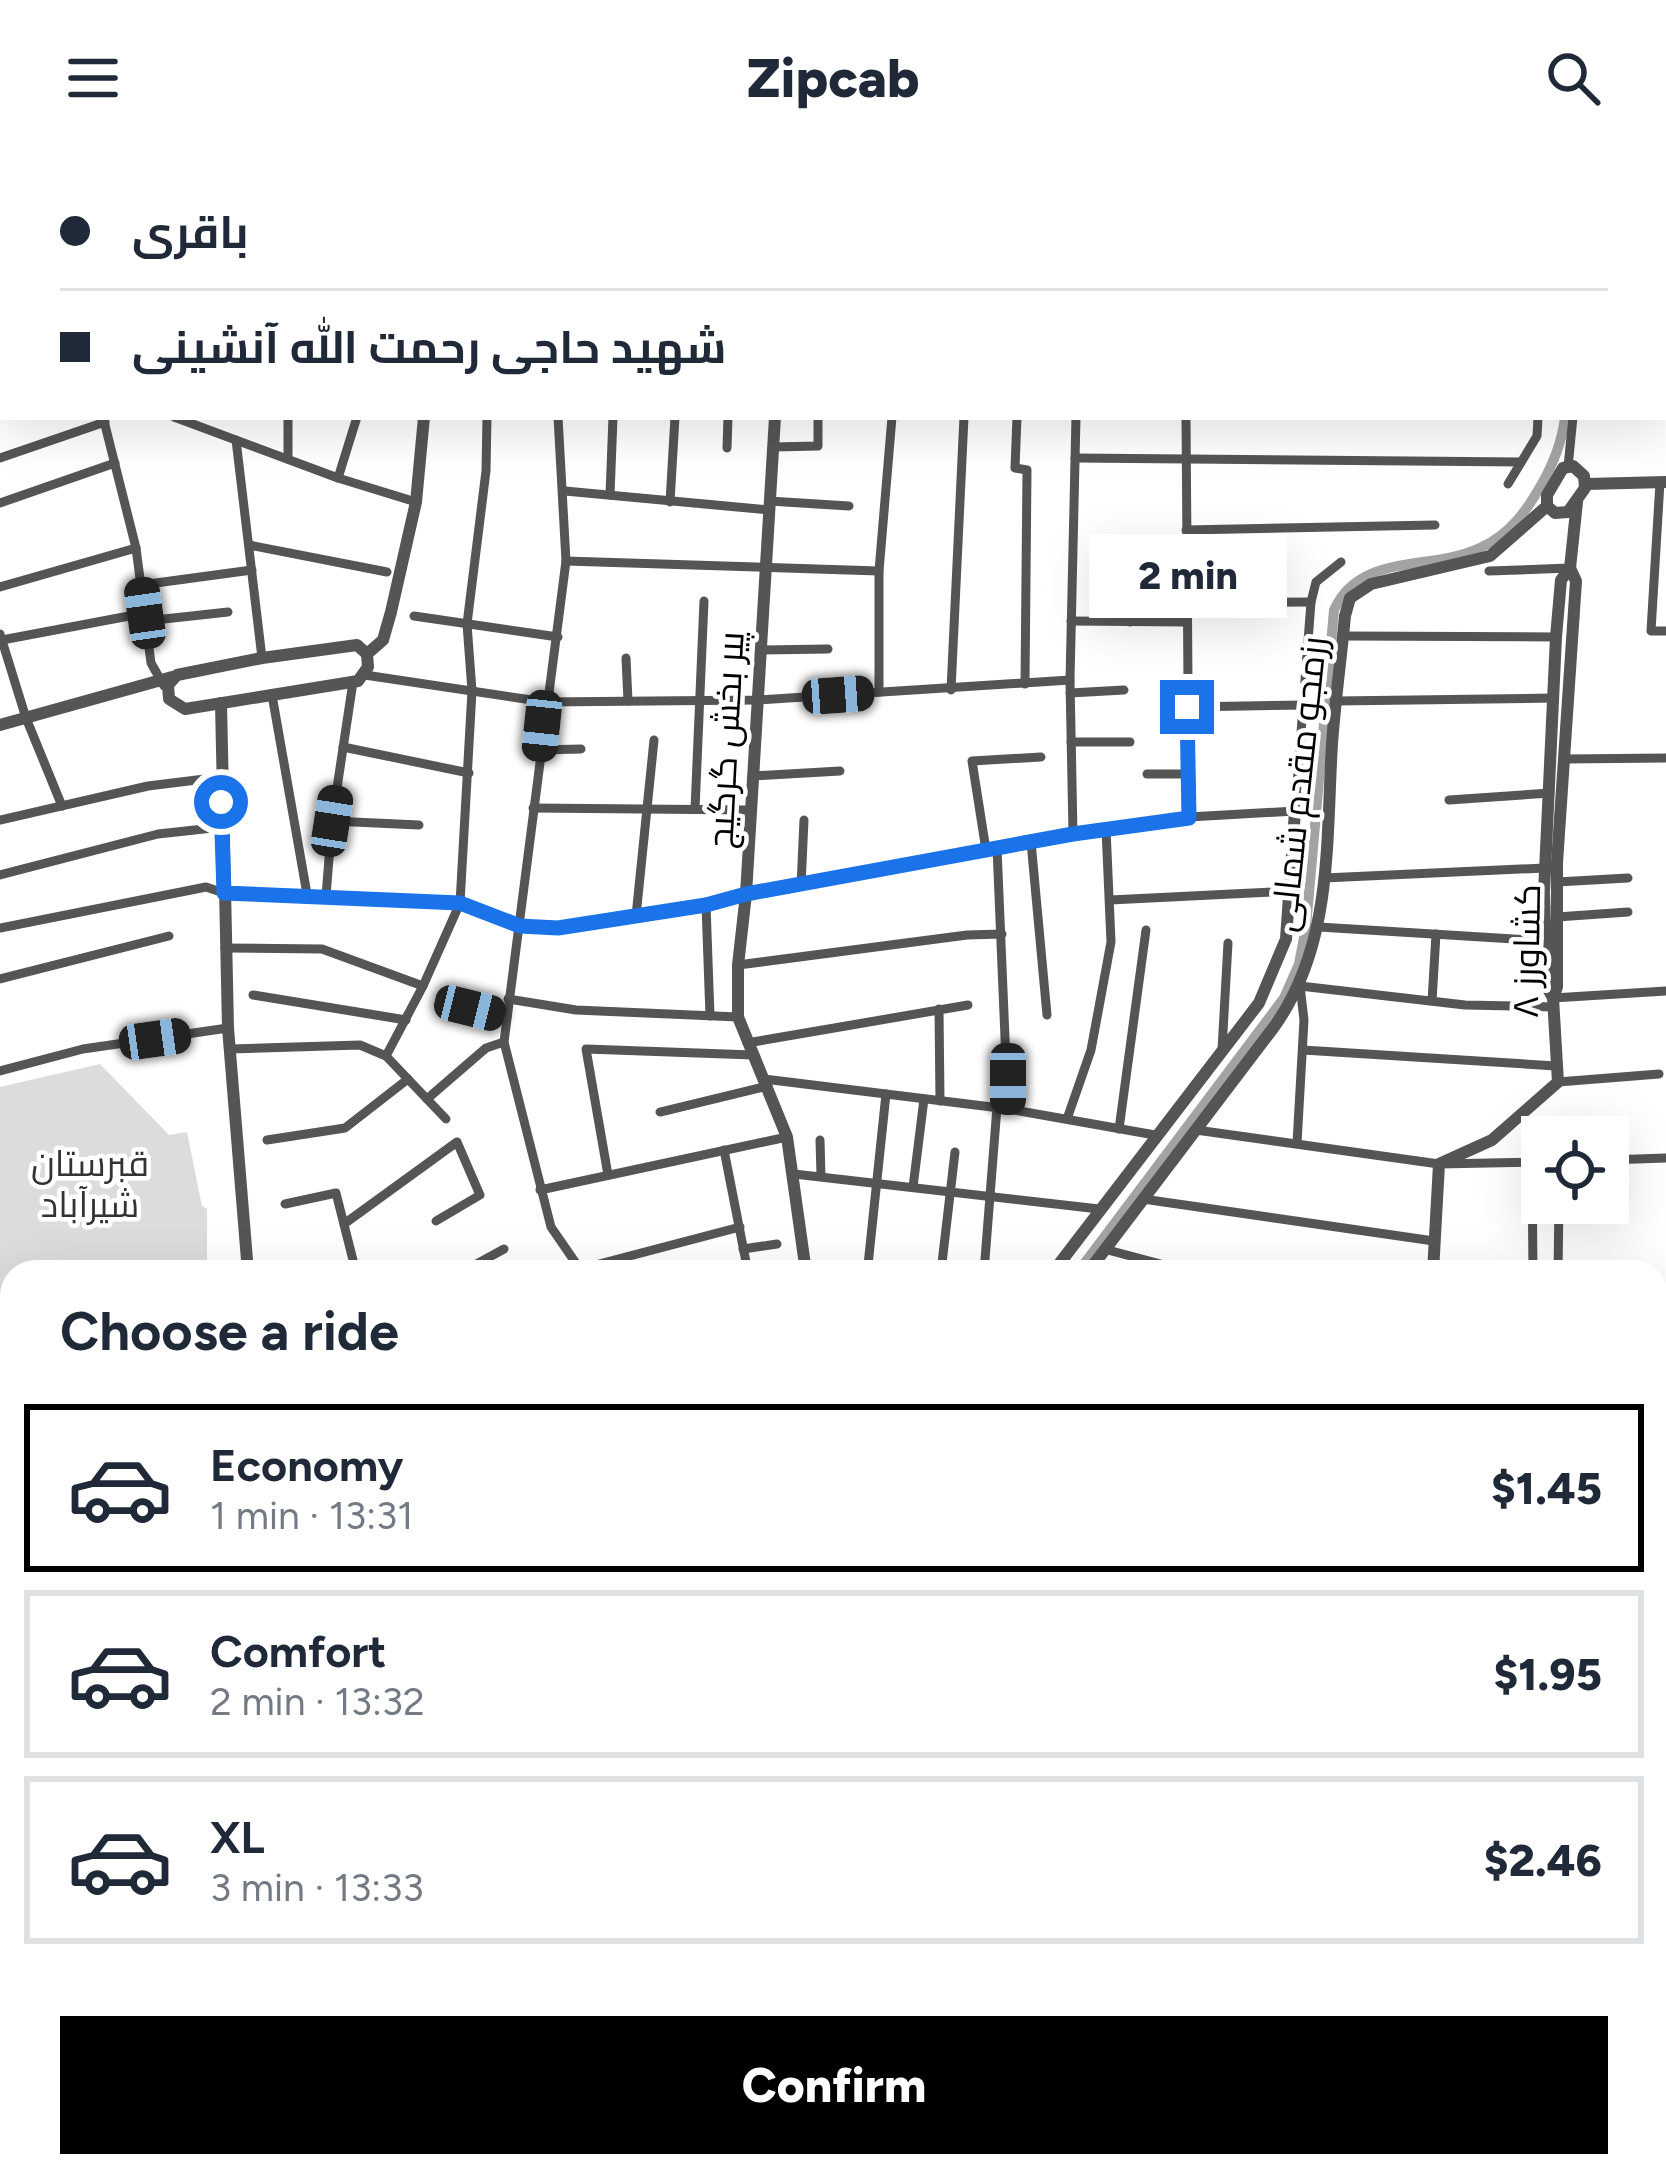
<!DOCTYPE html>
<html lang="en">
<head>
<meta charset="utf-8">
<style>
  :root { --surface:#fff; --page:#f2f2f3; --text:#1f2937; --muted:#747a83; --line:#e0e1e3; --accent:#000 }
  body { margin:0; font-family:Figtree,Cairo,sans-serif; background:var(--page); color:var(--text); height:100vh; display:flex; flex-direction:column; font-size:45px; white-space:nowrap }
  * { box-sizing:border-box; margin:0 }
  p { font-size:39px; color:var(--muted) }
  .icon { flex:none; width:66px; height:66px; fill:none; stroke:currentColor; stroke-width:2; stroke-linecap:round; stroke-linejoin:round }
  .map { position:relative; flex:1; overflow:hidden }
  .drawer { position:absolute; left:0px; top:1104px; width:1668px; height:918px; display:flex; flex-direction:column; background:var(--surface); border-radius:36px 36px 0 0; box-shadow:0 12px 48px #0002 }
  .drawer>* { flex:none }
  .hud { position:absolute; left:0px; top:0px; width:1668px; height:264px; box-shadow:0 12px 48px #0002; display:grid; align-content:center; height:264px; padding:0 60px; background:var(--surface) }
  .tools { position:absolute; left:1521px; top:960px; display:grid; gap:24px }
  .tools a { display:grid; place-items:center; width:108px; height:108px; border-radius:0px; background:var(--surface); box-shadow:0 12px 48px #0002; font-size:60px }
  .end { position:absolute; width:54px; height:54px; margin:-27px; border:15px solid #1a73e8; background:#fff; box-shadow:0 0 0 6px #fff }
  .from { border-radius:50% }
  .bubble { position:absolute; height:84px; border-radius:0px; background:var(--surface); box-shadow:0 12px 48px #0002; font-size:39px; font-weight:800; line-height:84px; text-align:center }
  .car { position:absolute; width:36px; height:72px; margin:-36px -18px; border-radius:15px; box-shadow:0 0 9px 3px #0007; background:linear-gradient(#222 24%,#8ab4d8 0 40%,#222 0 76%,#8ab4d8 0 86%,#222 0) }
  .hud b { display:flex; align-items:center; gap:42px; height:114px; font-size:45px }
  .hud b+b { border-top:3px solid var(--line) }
  .hud i { width:30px; height:30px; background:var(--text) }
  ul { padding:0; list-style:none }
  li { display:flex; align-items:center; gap:36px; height:168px; margin:0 24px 18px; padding:0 36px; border:6px solid var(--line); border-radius:0px }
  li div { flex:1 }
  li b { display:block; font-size:45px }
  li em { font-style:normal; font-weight:800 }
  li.selected { border-color:var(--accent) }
  li>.icon { width:108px; height:108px; stroke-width:1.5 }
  h2 { padding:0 60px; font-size:54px; line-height:144px }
  .cta { display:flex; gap:24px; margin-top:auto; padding:24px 60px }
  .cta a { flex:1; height:138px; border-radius:0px; background:var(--accent); color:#fff; font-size:48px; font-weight:800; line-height:138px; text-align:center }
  header { display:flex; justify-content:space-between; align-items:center; height:156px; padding:0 60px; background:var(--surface); font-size:54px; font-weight:800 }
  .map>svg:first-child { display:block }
  .green { fill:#dcdcdc }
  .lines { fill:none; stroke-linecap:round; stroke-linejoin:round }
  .canal { stroke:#a3a3a3; stroke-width:10 }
  .primary-casing { stroke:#dbdbdb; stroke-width:21 }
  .minor { stroke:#555; stroke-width:9 }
  .tertiary { stroke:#555; stroke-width:12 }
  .primary { stroke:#000; stroke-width:15 }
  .route { stroke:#1a73e8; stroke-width:15 }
  .labels { text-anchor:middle; stroke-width:9; stroke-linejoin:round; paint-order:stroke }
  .street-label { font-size:36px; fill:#000; stroke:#fff }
  .park-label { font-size:36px; fill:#333; stroke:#fff }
</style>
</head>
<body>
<header><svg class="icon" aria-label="menu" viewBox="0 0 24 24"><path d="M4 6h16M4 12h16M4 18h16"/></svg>Zipcab<svg class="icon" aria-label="search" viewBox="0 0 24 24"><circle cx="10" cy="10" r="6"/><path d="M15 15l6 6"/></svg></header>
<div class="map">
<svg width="1666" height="2022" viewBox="0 0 1666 2022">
  <rect width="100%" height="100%" fill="#fff"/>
  <!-- green -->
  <polygon class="green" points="100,908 169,979 187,976 202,1050 207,1053 207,1116 12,1116 12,1262 0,1265 0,931"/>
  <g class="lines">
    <!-- canal -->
    <g class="canal">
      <polyline points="1562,0 1562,3"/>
      <path d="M1078 1116 1284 842 1299 808 1306 771 1334 454C1361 395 1432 416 1482 391 1509 378 1526 356 1540 331 1553 309 1562 287 1565 261"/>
      <polyline points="905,2022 907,2010"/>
    </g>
    <defs>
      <g id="primary">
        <polyline points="1656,1258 1666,1254"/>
        <polyline points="1656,1282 1666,1278"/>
        <polyline points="0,1942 12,1937"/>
        <polyline points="0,1958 12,1953"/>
      </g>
    </defs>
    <!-- primary casing -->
    <use href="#primary" class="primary-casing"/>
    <!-- minor -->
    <g class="minor">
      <polyline points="64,0 65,3"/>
      <polyline points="136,0 137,3"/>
      <polyline points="185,0 186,3"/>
      <polyline points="606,0 653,3"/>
      <polyline points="847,0 847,3"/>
      <polyline points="1118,0 1118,3"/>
      <polyline points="1180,0 1180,3"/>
      <polyline points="1243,0 1244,3"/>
      <polyline points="1295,0 1295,3"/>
      <polyline points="1365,0 1365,3"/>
      <polyline points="1469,0 1469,3"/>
      <polyline points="1536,0 1536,3"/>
      <polyline points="100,3 109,0"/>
      <polyline points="885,3 885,0"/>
      <polyline points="944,3 944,0"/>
      <polyline points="1011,3 1011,0"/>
      <polyline points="1585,3 1585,0"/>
      <polyline points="0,16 3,16"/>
      <polyline points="1665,60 1666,60"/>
      <polyline points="0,73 3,73"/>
      <polyline points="1665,100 1666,100"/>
      <polyline points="1665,167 1666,167"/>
      <polyline points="1665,224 1666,224"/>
      <polyline points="0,251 3,249"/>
      <polyline points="103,261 136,392 151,507 164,530"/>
      <polyline points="174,261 338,322 416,346"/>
      <polyline points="558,261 566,405 504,886 551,1071 582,1116"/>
      <polyline points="1017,261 1015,312 1027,314 1025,528"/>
      <polyline points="1186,261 1189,661"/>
      <polyline points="236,284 262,502"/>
      <polyline points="773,291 818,290 818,261"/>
      <polyline points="727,292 728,261"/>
      <polyline points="0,302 105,266"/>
      <polyline points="1075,302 1521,306"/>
      <polyline points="288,303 288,261"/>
      <polyline points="1568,311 1573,261"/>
      <polyline points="338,322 357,261"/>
      <polyline points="1660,326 1651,475 1666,475"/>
      <polyline points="1508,328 1537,280 1538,261"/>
      <polyline points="565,335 769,354"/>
      <polyline points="610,339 613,261"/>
      <polyline points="769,345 849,350"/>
      <polyline points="670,346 675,261"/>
      <polyline points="0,347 115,307"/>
      <polyline points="1186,374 1435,369"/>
      <polyline points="249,389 387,416"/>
      <polyline points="566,405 879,415"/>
      <polyline points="1489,415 1570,412"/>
      <polyline points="141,429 252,414"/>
      <polyline points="0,431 136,392"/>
      <polyline points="1186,447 1311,446"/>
      <polyline points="414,460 558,481"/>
      <polyline points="146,465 228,456"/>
      <polyline points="1071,465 1186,466"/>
      <polyline points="1130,466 1130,430"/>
      <polyline points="0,478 26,562 62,650"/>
      <polyline points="1343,480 1556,481"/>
      <polyline points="2,484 145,457"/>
      <polyline points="760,494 828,493"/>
      <polyline points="626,502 628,545"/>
      <polyline points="365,519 545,546 757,544 1070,524"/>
      <polyline points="951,534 964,261"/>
      <polyline points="879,536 879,415 892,261"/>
      <polyline points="1070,537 1124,534"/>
      <polyline points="272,539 307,738"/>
      <polyline points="1336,545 1554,542"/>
      <polyline points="1187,551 1305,549"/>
      <polyline points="1071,586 1130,586"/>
      <polyline points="343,591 469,617"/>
      <polyline points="540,594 581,593"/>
      <polyline points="1566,603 1666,602"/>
      <polyline points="1147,618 1187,618"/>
      <polyline points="752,620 840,615"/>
      <polyline points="1449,644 1550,637"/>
      <polyline points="533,652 750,654"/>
      <polyline points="695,653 704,445"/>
      <polyline points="0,664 148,630 221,621"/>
      <polyline points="332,665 419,669"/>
      <polyline points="1073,678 1070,524 1076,261"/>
      <polyline points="1031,686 1047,859"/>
      <polyline points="997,692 1008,953"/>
      <polyline points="986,694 972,605 1041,601"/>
      <polyline points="0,719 158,678 222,671"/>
      <polyline points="1324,722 1545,712"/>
      <polyline points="1557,726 1628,722"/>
      <polyline points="801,730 804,664"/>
      <polyline points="326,740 332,665 353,526"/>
      <polyline points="1110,744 1290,735"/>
      <polyline points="706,749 710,860"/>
      <polyline points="636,760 654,584"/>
      <polyline points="1557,761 1628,756"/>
      <polyline points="1319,771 1545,785"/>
      <polyline points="0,772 206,731 224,737 460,747 520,769 558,772 706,749 746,738 1073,678 1189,661 1295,655 1311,446 1316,426 1341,406"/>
      <polyline points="225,792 322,793 423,830"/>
      <polyline points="738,809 967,779 1002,778"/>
      <polyline points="0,823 169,780"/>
      <polyline points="253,839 406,864"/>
      <polyline points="1553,842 1666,835"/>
      <polyline points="454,843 507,861"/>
      <polyline points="508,843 576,854 738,861"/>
      <polyline points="1432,845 1436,778"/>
      <polyline points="939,853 940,945"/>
      <polyline points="747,887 968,849"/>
      <polyline points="230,893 360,889 386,900 446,963"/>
      <polyline points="1222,894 1228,787"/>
      <polyline points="1303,894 1556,910"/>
      <polyline points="386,900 423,830 460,747 472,535 467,468 486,315 487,261"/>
      <polyline points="0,915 83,893 228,872"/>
      <polyline points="764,923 1008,953 1155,979"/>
      <polyline points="1558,926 1659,918"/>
      <polyline points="427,943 486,892 504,886"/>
      <polyline points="660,956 768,930"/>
      <polyline points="1067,963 1091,894 1111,786 1106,673"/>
      <polyline points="1119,973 1146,774"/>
      <polyline points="1196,974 1439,1008 1542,1006"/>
      <polyline points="267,984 345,972 408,923"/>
      <polyline points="820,984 821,1020"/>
      <polyline points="1297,987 1304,864 1300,830 1465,849 1554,851"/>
      <polyline points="724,994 748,1116"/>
      <polyline points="1608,1004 1666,1002"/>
      <polyline points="1532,1006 1533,1116"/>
      <polyline points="794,1018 1099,1053"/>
      <polyline points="608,1019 586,893 753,899"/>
      <polyline points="913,1031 924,943"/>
      <polyline points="540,1034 787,981"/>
      <polyline points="1143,1043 1434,1085"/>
      <polyline points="285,1048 336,1037 355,1112 362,1116"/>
      <polyline points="344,1068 457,986 480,1039 436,1065"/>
      <polyline points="743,1093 777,1088"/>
      <polyline points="1104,1093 1172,1111 1232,1116"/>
      <polyline points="942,1107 955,996"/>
      <polyline points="868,1109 886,938"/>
      <polyline points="580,1113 740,1071"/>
      <polyline points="332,1116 355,1112"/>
      <polyline points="462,1116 504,1093"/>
      <polyline points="984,1116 997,951"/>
      <polyline points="1558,1116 1559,1047"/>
      <polyline points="0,1275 12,1272"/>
      <polyline points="1656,1348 1666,1349"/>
      <polyline points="0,1366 12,1364"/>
      <polyline points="0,1466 12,1542"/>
      <polyline points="1656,1500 1666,1501"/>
      <polyline points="1656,1556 1666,1561"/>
      <polyline points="0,1598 12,1598"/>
      <polyline points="1656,1616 1659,1616"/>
      <polyline points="0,1725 12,1722"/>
      <polyline points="0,1807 12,1804"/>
      <polyline points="1656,1825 1666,1826"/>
      <polyline points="1656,1958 1666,1958"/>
      <polyline points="0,2003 12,1998"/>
      <polyline points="105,2010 109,2022"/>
      <polyline points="285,2010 285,2022"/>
      <polyline points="471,2010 471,2022"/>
      <polyline points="661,2010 727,2016"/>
      <polyline points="390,2022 390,2010"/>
      <polyline points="593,2022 595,2010"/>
      <polyline points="917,2022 918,2010"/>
      <polyline points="1274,2022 1275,2010"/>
      <polyline points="1453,2022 1454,2010"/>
      <polyline points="1572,2022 1572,2010"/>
    </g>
    <!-- tertiary -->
    <g class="tertiary">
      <polyline points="398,0 399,3"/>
      <polyline points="765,0 766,3"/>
      <polyline points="775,261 746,738 738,809 738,861 787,981 806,1116"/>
      <polygon points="1573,310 1584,320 1585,332 1568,356 1555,357 1547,350 1547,339 1563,312"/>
      <polyline points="1586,328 1666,326"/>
      <polygon points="357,489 367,498 368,511 358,525 185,553 169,543 168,529 177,519 262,502"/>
      <polyline points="367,498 383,484 391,456 416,346 424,261"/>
      <polyline points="221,547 228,872 248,1116"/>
      <polyline points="0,569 172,521"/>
      <polyline points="1553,842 1547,831 1544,736 1556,481 1561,424 1570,412 1577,346"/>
      <polyline points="1053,1116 1259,847 1286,783 1295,655"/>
      <path d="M1088 1116 1274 871C1333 789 1326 686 1332 588 1335 545 1341 503 1345 460L1350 442 1371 428 1490 400 1547 350"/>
      <polyline points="1433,1116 1439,1008 1492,984 1558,926 1553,842 1557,831 1557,707 1576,425 1570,412"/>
      <polyline points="1157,2010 1158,2022"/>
      <polyline points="191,2022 195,2010"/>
      <polyline points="893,2022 895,2010"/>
    </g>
    <!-- primary -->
    <use href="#primary" class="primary"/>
  </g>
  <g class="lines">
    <!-- route -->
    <polyline class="route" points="221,646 224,737 460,747 520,770 558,772 706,749 746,738 1073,678 1189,662 1187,551"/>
  </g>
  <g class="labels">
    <!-- street labels -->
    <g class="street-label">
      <text transform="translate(725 584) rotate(-87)" y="13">پیر بخش گرگیج</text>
      <text transform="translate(1298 628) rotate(-84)" y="13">رزمجو مقدم شمالی</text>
      <text transform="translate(1526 795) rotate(-89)" y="13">کشاورز ۸</text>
    </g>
    <!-- park labels -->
    <g class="park-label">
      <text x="90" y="1020">قبرستان<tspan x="90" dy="41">شیرآباد</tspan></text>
    </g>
  </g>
</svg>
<div class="tools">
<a><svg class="icon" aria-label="locate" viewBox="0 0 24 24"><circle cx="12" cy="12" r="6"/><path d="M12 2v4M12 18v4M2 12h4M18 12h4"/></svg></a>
</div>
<i class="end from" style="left:221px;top:646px"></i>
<i class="end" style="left:1187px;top:551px"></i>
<div class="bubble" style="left:1089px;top:378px;width:198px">2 min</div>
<i class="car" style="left:145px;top:457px;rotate:352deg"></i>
<i class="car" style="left:838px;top:539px;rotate:86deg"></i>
<i class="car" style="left:542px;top:570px;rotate:186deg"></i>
<i class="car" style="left:332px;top:665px;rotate:9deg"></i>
<i class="car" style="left:470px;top:852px;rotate:104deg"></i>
<i class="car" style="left:155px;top:883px;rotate:82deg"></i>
<i class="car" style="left:1008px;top:923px;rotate:180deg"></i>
<div class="hud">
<b><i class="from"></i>باقری</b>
<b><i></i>شهید حاجی رحمت الله آنشینی</b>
</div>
<section class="drawer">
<h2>Choose a ride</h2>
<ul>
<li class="selected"><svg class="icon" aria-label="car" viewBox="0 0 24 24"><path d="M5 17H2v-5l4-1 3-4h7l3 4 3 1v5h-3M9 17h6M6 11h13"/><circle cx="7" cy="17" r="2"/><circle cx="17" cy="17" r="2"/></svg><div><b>Economy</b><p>1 min · 13:31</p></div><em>$1.45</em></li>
<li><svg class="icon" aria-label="car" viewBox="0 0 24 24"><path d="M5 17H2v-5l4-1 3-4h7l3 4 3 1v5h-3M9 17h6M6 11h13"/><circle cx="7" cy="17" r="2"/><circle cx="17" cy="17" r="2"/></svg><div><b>Comfort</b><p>2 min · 13:32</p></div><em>$1.95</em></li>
<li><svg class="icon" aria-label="car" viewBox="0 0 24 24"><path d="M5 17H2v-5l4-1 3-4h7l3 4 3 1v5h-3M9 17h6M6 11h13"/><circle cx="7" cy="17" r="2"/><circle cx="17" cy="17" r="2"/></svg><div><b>XL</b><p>3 min · 13:33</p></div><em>$2.46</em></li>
</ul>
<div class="cta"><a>Confirm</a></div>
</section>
</div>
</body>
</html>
